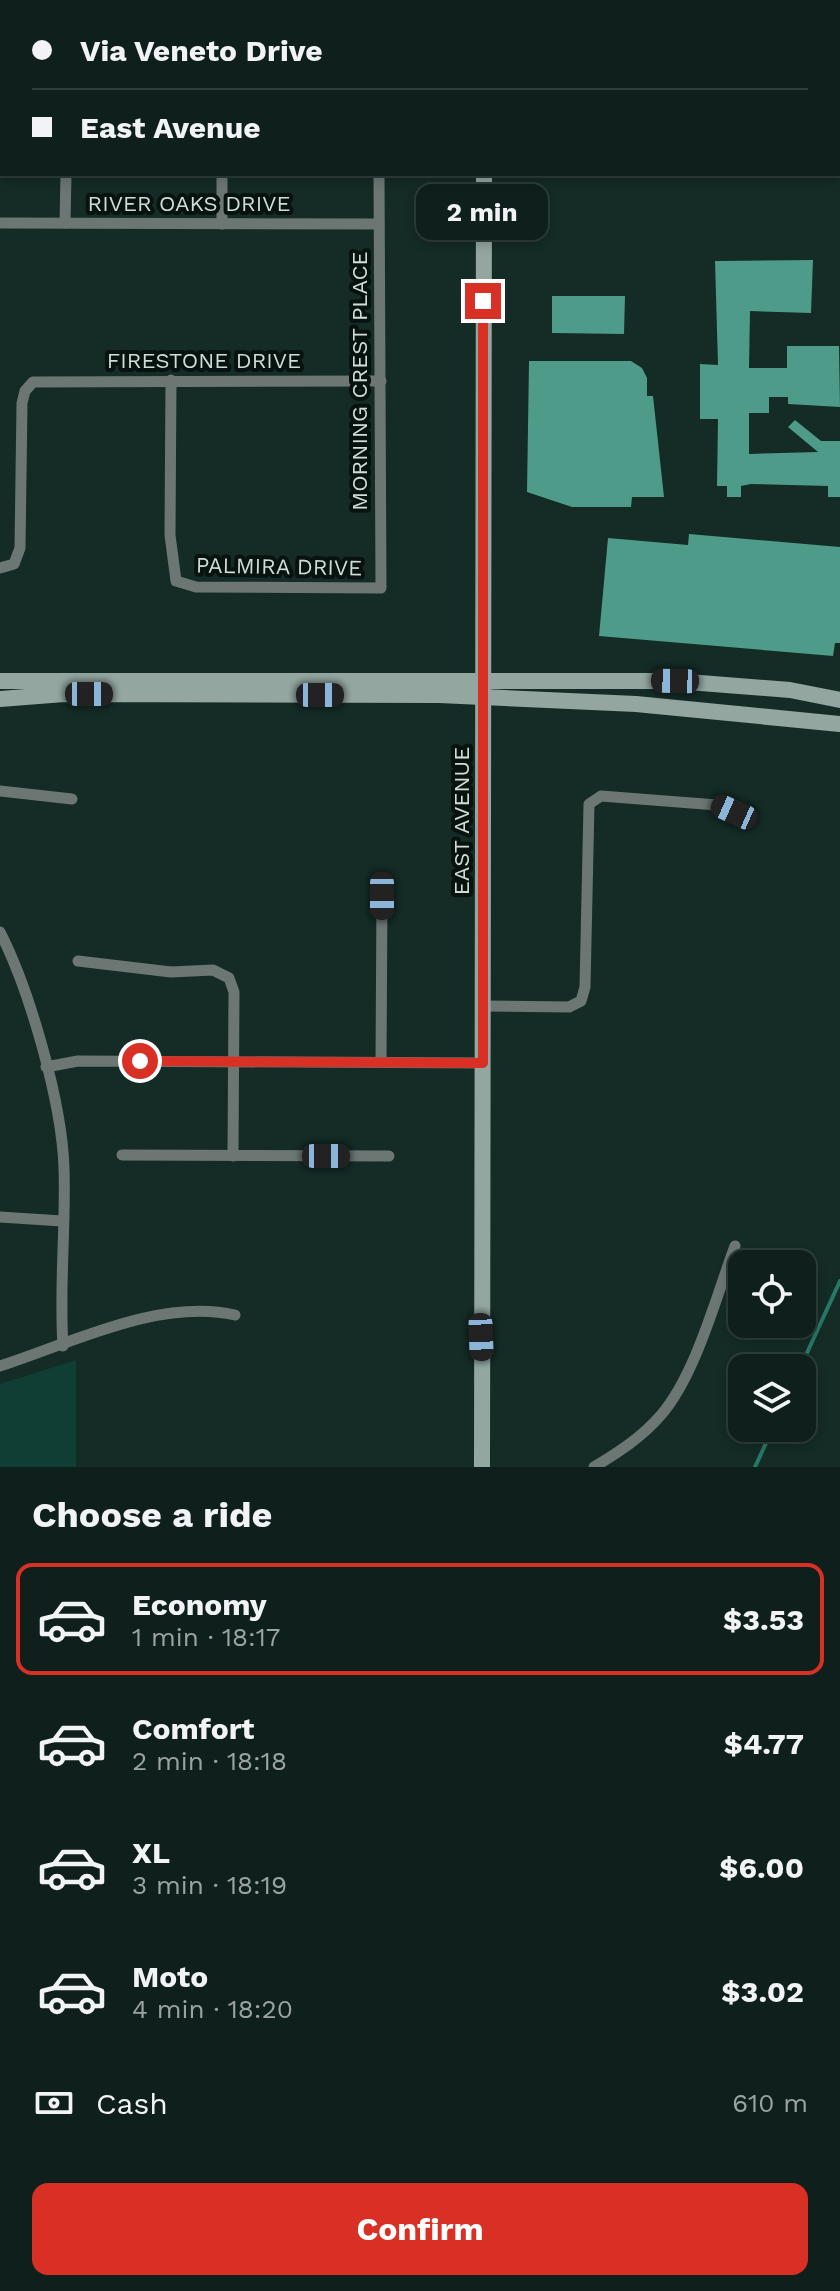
<!DOCTYPE html>
<html lang="en">
<head>
<meta charset="utf-8">
<style>
  :root { --surface:#0f201c; --page:#1d2d29; --text:#f1f3f6; --muted:#9ba3a3; --line:#2f3e3b; --accent:#d93025 }
  body { margin:0; font-family:"Work Sans",sans-serif; background:var(--page); color:var(--text); height:100vh; display:flex; flex-direction:column; font-size:30px; white-space:nowrap }
  * { box-sizing:border-box; margin:0 }
  p { font-size:26px; color:var(--muted) }
  .icon { flex:none; width:44px; height:44px; fill:none; stroke:currentColor; stroke-width:2; stroke-linecap:round; stroke-linejoin:round }
  .map { position:relative; height:1467px; overflow:hidden }
  .details { display:flex; flex-direction:column; background:var(--surface); flex:1 }
  .details>* { flex:none }
  .banner { position:absolute; left:0px; top:0px; width:840px; height:176px; box-shadow:0 4px 12px #0003,0 0 0 2px var(--line); display:grid; align-content:center; height:176px; padding:0 32px; background:var(--surface) }
  .tools { position:absolute; left:728px; top:1250px; display:grid; gap:16px }
  .tools a { display:grid; place-items:center; width:88px; height:88px; border-radius:16px; background:var(--surface); box-shadow:0 4px 12px #0003,0 0 0 2px var(--line); font-size:40px }
  .end { position:absolute; width:36px; height:36px; margin:-18px; border:10px solid #d93025; background:#fff; box-shadow:0 0 0 4px #fff }
  .from { border-radius:50% }
  .bubble { position:absolute; height:56px; border-radius:16px; background:var(--surface); box-shadow:0 4px 12px #0003,0 0 0 2px var(--line); font-size:26px; font-weight:700; line-height:56px; text-align:center }
  .car { position:absolute; width:24px; height:48px; margin:-24px -12px; border-radius:10px; box-shadow:0 0 6px 2px #0007; background:linear-gradient(#222 24%,#8ab4d8 0 40%,#222 0 76%,#8ab4d8 0 86%,#222 0) }
  .banner b { display:flex; align-items:center; gap:28px; height:76px; font-size:30px }
  .banner b+b { border-top:2px solid var(--line) }
  .banner i { width:20px; height:20px; background:var(--text) }
  ul { padding:0; list-style:none }
  li { display:flex; align-items:center; gap:24px; height:112px; margin:0 16px 12px; padding:0 16px; border:4px solid transparent; border-radius:16px }
  li div { flex:1 }
  li b { display:block; font-size:30px }
  li em { font-style:normal; font-weight:700 }
  li.current { border-color:var(--accent) }
  li>.icon { width:72px; height:72px; stroke-width:1.5 }
  h2 { padding:0 32px; font-size:36px; line-height:96px }
  .pay { display:flex; align-items:center; gap:20px; height:88px; padding:0 32px; font-size:30px }
  .pay p { margin-inline-start:auto }
  .primary-button { display:flex; gap:16px; margin-top:auto; padding:16px 32px }
  .primary-button a { flex:1; height:92px; border-radius:16px; background:var(--accent); color:#fff; font-size:32px; font-weight:700; line-height:92px; text-align:center }
  .map>svg:first-child { display:block }
  .green { fill:#0e3e34 }
  .lines { fill:none; stroke-linecap:round; stroke-linejoin:round }
  .stream { stroke:#277867; stroke-width:4 }
  .building { fill:#4d9b88 }
  .street { stroke:#6c7774; stroke-width:11 }
  .secondary { stroke:#93a6a0; stroke-width:16 }
  .route { stroke:#d93025; stroke-width:10 }
  .labels { text-anchor:middle; stroke-width:8; stroke-linejoin:round; paint-order:stroke }
  .street-label { font-size:22px; fill:#cfddd9; stroke:#08120f }
</style>
</head>
<body>
<div class="map">
<svg width="840" height="1467" viewBox="0 0 840 1467">
  <rect width="100%" height="100%" fill="#142b26"/>
  <!-- green -->
  <polygon class="green" points="76,1360 76,1467 0,1467 0,1384"/>
  <g class="lines">
    <!-- stream -->
    <g class="stream">
      <polyline points="800,1368 840,1281"/>
      <polyline points="755,1467 773,1428"/>
    </g>
  </g>
  <!-- building -->
  <g class="building">
    <polygon points="813,260 811,313 750,311 749,368 787,368 787,346 839,346 840,407 788,404 788,397 769,397 769,413 749,413 749,454 818,452 788,427 795,420 821,441 840,441 840,497 828,497 828,486 751,484 741,486 741,497 727,497 727,486 717,486 718,419 700,419 700,364 718,365 715,261"/>
    <polygon points="552,296 625,296 624,334 552,333"/>
    <polygon points="529,361 631,361 642,368 647,378 647,396 653,396 664,497 632,497 631,507 572,507 527,492"/>
    <polygon points="689,534 840,547 840,643 835,643 833,656 599,636 608,538 688,545"/>
  </g>
  <g class="lines">
    <!-- street -->
    <g class="street">
      <polyline points="585,0 585,2"/>
      <polyline points="66,2 66,0"/>
      <polyline points="223,2 223,0"/>
      <polyline points="379,2 379,0"/>
      <polyline points="838,27 840,27"/>
      <polyline points="838,169 840,169"/>
      <polyline points="0,223 379,224"/>
      <polyline points="65,223 66,174"/>
      <polyline points="222,224 222,174"/>
      <polyline points="171,380 170,535 176,581 196,587 381,588 379,174"/>
      <polyline points="0,568 14,564 20,548 22,403 25,391 33,382 381,381"/>
      <polyline points="0,791 72,799"/>
      <path d="M0 932C30 991 62 1103 64 1168 66 1227 59 1286 63 1346"/>
      <polyline points="78,961 171,972 213,970 229,978 234,992 233,1156"/>
      <polyline points="483,1006 569,1007 581,1001 585,987 589,804 601,796 717,805 750,820"/>
      <polyline points="381,1062 382,896"/>
      <polyline points="46,1067 78,1061 483,1063"/>
      <polyline points="122,1155 389,1156"/>
      <polyline points="0,1217 62,1221"/>
      <path d="M0 1366C72 1343 159 1298 235 1315"/>
      <path d="M594 1467C619 1452 642 1437 661 1415 696 1374 716 1297 735 1246"/>
    </g>
    <!-- secondary -->
    <g class="secondary">
      <polyline points="484,2 484,0"/>
      <polyline points="0,681 675,681 790,690 840,700"/>
      <polyline points="0,699 64,694 439,695 636,704 840,724"/>
      <polyline points="482,1467 484,174"/>
    </g>
  </g>
  <g class="lines">
    <!-- route -->
    <polyline class="route" points="140,1061 483,1063 483,301"/>
  </g>
  <g class="labels">
    <!-- street labels -->
    <g class="street-label">
      <text x="189" y="211">RIVER OAKS DRIVE</text>
      <text x="204" y="368">FIRESTONE DRIVE</text>
      <text transform="translate(359 381) rotate(-90)" y="8">MORNING CREST PLACE</text>
      <text transform="translate(279 566) rotate(1)" y="8">PALMIRA DRIVE</text>
      <text transform="translate(461 821) rotate(-90)" y="8">EAST AVENUE</text>
    </g>
  </g>
</svg>
<div class="tools">
<a><svg class="icon" aria-label="locate" viewBox="0 0 24 24"><circle cx="12" cy="12" r="6"/><path d="M12 2v4M12 18v4M2 12h4M18 12h4"/></svg></a>
<a><svg class="icon" aria-label="layers" viewBox="0 0 24 24"><path d="M12 4l9 5-9 5-9-5zM3 14l9 5 9-5"/></svg></a>
</div>
<i class="end from" style="left:140px;top:1061px"></i>
<i class="end" style="left:483px;top:301px"></i>
<div class="bubble" style="left:416px;top:184px;width:132px">2 min</div>
<i class="car" style="left:675px;top:681px;rotate:271deg"></i>
<i class="car" style="left:89px;top:694px;rotate:90deg"></i>
<i class="car" style="left:320px;top:695px;rotate:90deg"></i>
<i class="car" style="left:734px;top:812px;rotate:294deg"></i>
<i class="car" style="left:382px;top:896px;rotate:180deg"></i>
<i class="car" style="left:326px;top:1156px;rotate:90deg"></i>
<i class="car" style="left:481px;top:1337px;rotate:178deg"></i>
<div class="banner">
<b><i class="from"></i>Via Veneto Drive</b>
<b><i></i>East Avenue</b>
</div>
</div>
<section class="details">
<h2>Choose a ride</h2>
<ul>
<li class="current"><svg class="icon" aria-label="car" viewBox="0 0 24 24"><path d="M5 17H2v-5l4-1 3-4h7l3 4 3 1v5h-3M9 17h6M6 11h13"/><circle cx="7" cy="17" r="2"/><circle cx="17" cy="17" r="2"/></svg><div><b>Economy</b><p>1 min · 18:17</p></div><em>$3.53</em></li>
<li><svg class="icon" aria-label="car" viewBox="0 0 24 24"><path d="M5 17H2v-5l4-1 3-4h7l3 4 3 1v5h-3M9 17h6M6 11h13"/><circle cx="7" cy="17" r="2"/><circle cx="17" cy="17" r="2"/></svg><div><b>Comfort</b><p>2 min · 18:18</p></div><em>$4.77</em></li>
<li><svg class="icon" aria-label="car" viewBox="0 0 24 24"><path d="M5 17H2v-5l4-1 3-4h7l3 4 3 1v5h-3M9 17h6M6 11h13"/><circle cx="7" cy="17" r="2"/><circle cx="17" cy="17" r="2"/></svg><div><b>XL</b><p>3 min · 18:19</p></div><em>$6.00</em></li>
<li><svg class="icon" aria-label="car" viewBox="0 0 24 24"><path d="M5 17H2v-5l4-1 3-4h7l3 4 3 1v5h-3M9 17h6M6 11h13"/><circle cx="7" cy="17" r="2"/><circle cx="17" cy="17" r="2"/></svg><div><b>Moto</b><p>4 min · 18:20</p></div><em>$3.02</em></li>
</ul>
<div class="pay"><svg class="icon" aria-label="cash" viewBox="0 0 24 24"><path d="M3 7h18v10H3z"/><circle cx="12" cy="12" r="2"/></svg>Cash<p>610 m</p></div>
<div class="primary-button"><a>Confirm</a></div>
</section>
</body>
</html>
